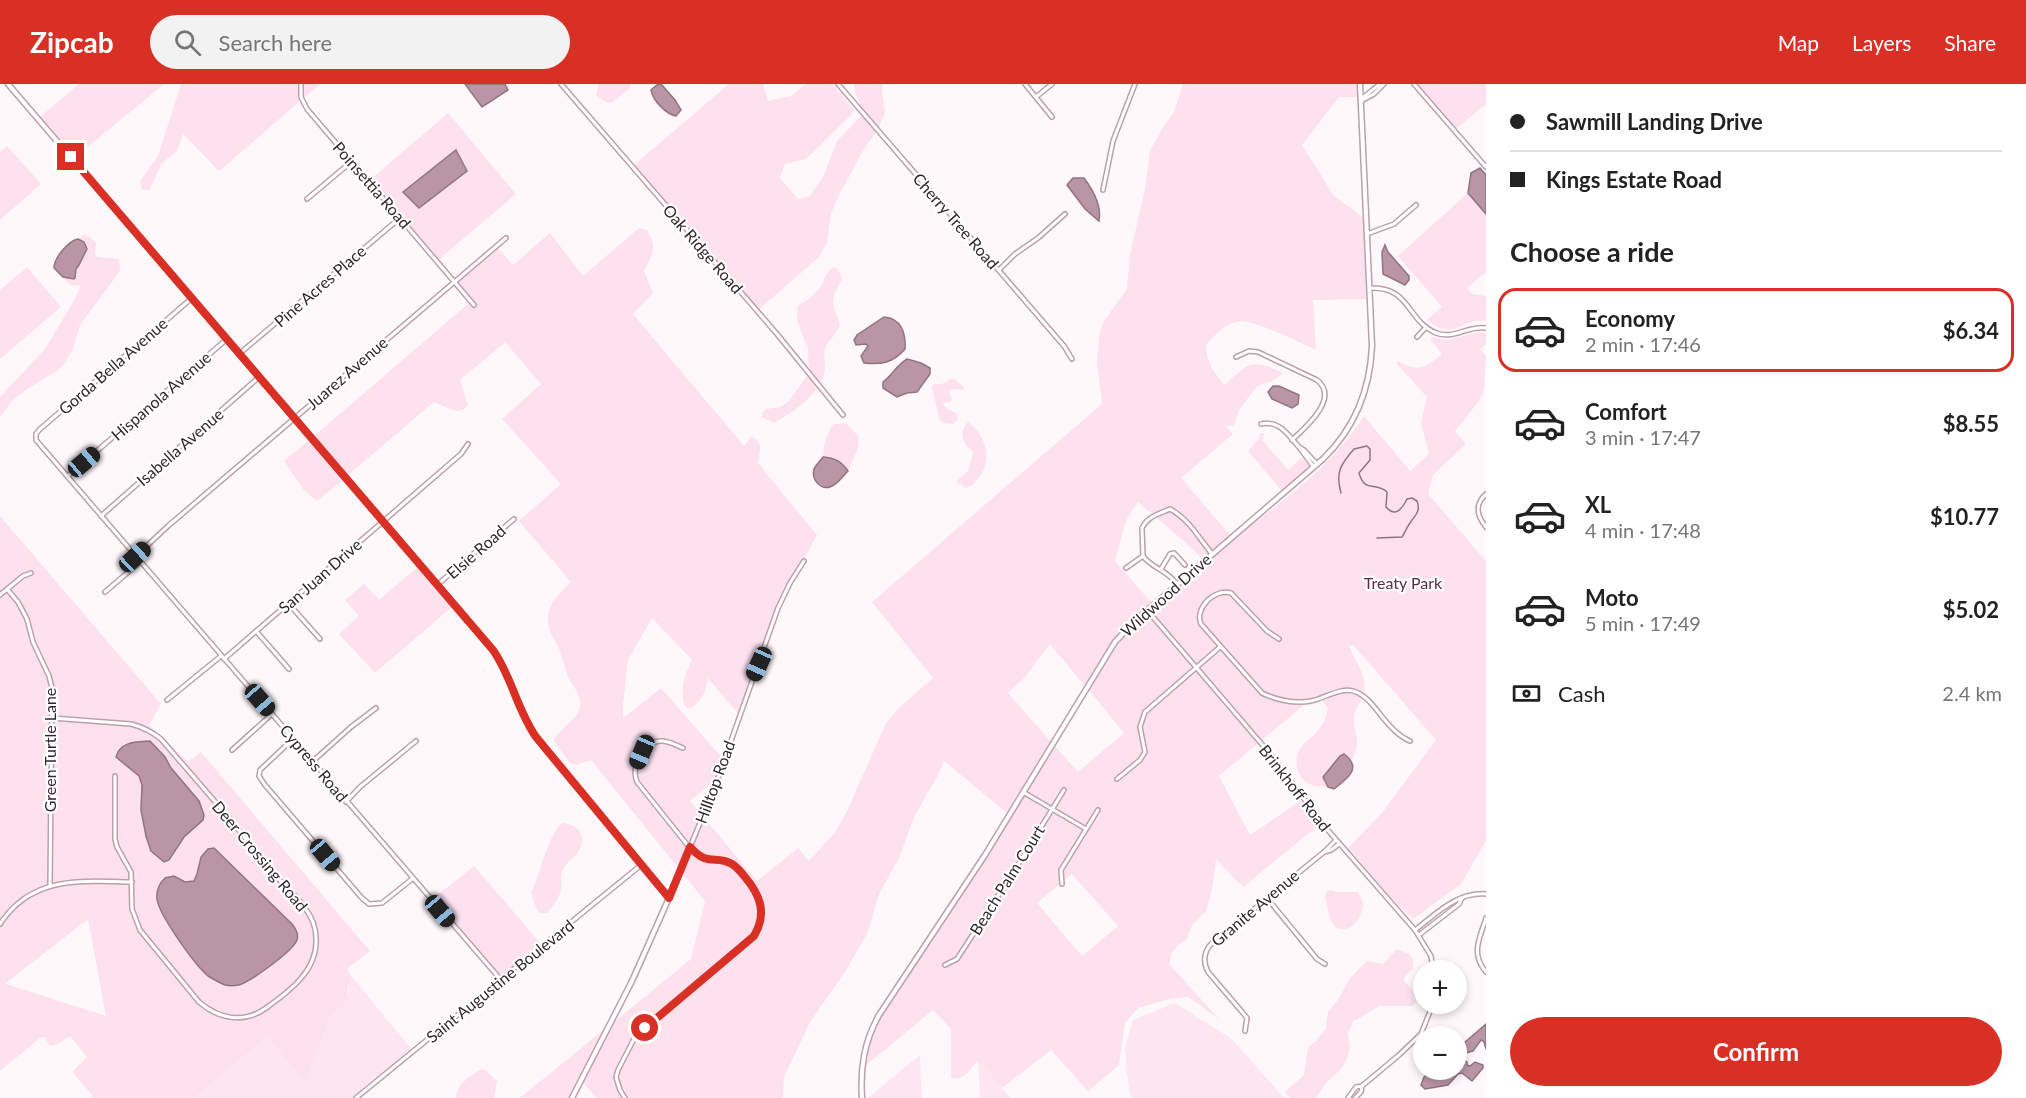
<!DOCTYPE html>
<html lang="en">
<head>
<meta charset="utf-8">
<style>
  :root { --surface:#fff; --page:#f2f2f2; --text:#222; --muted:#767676; --line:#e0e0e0; --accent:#d93025 }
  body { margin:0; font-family:Lato,sans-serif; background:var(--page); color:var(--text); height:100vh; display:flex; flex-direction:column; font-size:22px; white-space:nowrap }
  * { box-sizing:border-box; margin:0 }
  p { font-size:20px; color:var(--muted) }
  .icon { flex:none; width:33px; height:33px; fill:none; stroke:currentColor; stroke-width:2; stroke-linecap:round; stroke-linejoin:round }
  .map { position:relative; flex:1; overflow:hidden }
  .sheet { display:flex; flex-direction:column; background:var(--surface); width:540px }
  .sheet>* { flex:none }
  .guide { display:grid; align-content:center; height:132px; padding:0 24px; background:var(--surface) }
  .fabs { position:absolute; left:1413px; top:876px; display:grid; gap:12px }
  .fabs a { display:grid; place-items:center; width:54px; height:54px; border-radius:50%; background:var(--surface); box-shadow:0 3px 9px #0003; font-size:30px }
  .end { position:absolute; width:27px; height:27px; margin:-14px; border:8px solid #d93025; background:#fff; box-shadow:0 0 0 3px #fff }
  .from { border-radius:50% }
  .car { position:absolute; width:18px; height:36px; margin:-18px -9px; border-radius:8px; box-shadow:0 0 4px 2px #0007; background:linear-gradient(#222 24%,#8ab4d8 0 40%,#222 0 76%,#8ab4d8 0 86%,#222 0) }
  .guide b { display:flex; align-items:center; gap:21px; height:57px; font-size:22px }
  .guide b+b { border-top:2px solid var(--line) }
  .guide i { width:15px; height:15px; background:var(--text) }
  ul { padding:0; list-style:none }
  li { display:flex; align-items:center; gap:18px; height:84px; margin:0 12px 9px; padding:0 12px; border:3px solid transparent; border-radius:18px }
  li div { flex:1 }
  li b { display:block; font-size:22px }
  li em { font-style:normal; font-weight:700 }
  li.on { border-color:var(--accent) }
  li>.icon { width:54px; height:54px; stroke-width:1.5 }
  h2 { padding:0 24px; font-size:27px; line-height:72px }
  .pay { display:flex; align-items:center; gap:15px; height:66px; padding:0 24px; font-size:22px }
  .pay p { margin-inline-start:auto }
  .button { display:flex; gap:12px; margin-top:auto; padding:12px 24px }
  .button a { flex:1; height:69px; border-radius:36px; background:var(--accent); color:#fff; font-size:24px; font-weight:700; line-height:69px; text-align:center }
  header { display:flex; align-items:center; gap:36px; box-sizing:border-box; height:84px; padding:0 30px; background:var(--accent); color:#fff }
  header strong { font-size:28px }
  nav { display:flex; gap:33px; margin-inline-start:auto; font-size:21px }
  .search { width:420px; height:54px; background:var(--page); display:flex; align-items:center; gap:15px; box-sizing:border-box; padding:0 21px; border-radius:33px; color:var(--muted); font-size:22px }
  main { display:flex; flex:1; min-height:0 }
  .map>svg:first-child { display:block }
  .built { fill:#fee6f0 }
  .green { fill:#fde1ed; fill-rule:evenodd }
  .water { fill:#ba96a5; stroke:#917480; stroke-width:1.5 }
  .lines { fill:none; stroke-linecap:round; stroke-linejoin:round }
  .stream { stroke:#917480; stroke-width:1.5 }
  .minor-casing { stroke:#bca0ac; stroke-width:6 }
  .tertiary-casing { stroke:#bca0ac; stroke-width:7 }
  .minor { stroke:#fff; stroke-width:3 }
  .tertiary { stroke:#fff; stroke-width:4 }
  .route { stroke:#d93025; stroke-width:8 }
  .labels { text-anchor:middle; stroke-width:4.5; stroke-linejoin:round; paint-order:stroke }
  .street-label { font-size:16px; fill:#32262b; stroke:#fff }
  .park-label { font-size:16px; fill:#5d2c44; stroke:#fff }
</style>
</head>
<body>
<header>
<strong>Zipcab</strong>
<div class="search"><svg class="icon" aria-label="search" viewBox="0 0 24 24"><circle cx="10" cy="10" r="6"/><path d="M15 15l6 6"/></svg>Search here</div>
<nav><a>Map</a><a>Layers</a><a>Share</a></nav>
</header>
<main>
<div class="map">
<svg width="1486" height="1014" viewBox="0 0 1486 1014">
  <rect width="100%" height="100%" fill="#fff8fb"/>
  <!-- built -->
  <g class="built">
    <polygon points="352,893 413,967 355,1014 194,1014 267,953 305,996 331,931 339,926 349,909 349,898"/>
    <polygon points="1175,919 1232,955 1284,1014 1131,1014 1127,989 1125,964 1133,936"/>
    <polygon points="920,971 922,1014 868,1014"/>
    <polygon points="978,975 1002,1004 1011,1014 980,1014"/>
  </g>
  <!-- green -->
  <g class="green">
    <polygon points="79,0 164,0 74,74 39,34"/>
    <polygon points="181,0 320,0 219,87 183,50 177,67 162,79 149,106 142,106 140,97 158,72"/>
    <polygon points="599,0 631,0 629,5 611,19 607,19 596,11"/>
    <path d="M729 0H763L768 17 791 12 806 0H832L855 27 806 75 785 80 780 94 798 115 810 112 824 91 837 57 862 31C862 17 854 12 854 0H883L882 6 885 28 877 47 864 65 839 111 831 129 827 159 819 173 757 227 633 82Z"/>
    <path d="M1183 0H1358L1359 13H1339L1302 61 1334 112 1364 134 1368 215 1313 216 1316 266C1301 259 1254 236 1240 237 1225 239 1215 251 1206 261 1206 278 1214 289 1225 301 1249 278 1251 274 1283 289L1273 297 1257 302 1239 326 1234 341 1226 342 1233 350 1181 394 1231 452 1203 476 1186 459 1138 418 1128 433 1124 443 1115 477 1152 519C1120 547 1107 566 1085 602L1050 560 1025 593 1008 609 1051 658 1008 730 944 677 938 691 914 733 900 772 879 810 868 848 845 888 810 938 784 993 783 1014H596L583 998 613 939 691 875 705 817 591 676 576 681 570 679 554 657C559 642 580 637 580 620 580 607 571 601 567 590 564 583 563 575 560 568 558 560 552 554 550 547 543 523 556 513 571 498L519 437 561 400 502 335 541 300 505 258 460 296 468 321C458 334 447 322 434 318L347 392 313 353 469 219 455 200 498 164 513 181 550 149 583 192 639 144 647 146C658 164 653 169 644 187L653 209 633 230 744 362 751 353C765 358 759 367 758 379L817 451 780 518 739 631 708 594C705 609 703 616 690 625L685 622C679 607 685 590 692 576L652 534 628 576 623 621V634L661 604 723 675 716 695 690 717 757 797 798 764 809 777 836 747 847 727 886 639 900 623 933 594 872 518 1102 320 1097 278 1099 252 1104 237 1127 205 1130 171 1145 105 1150 67 1163 43 1174 28Z"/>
    <polygon points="1416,0 1486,0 1486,20 1455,46"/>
    <polygon points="448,29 516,110 436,178 369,97"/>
    <polygon points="7,62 41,100 0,136 0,68"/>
    <path d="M1468 109 1486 130V188L1467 204 1472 210 1486 212V237C1461 232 1455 260 1427 236L1442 223 1398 172Z"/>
    <polygon points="85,150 96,158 95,170 97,173 119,175 120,187 80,241 73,265 65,279 55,288 24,307 11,318 0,333 0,313 45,265 71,222 81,202 70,201 63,193 73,195 76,185 84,172 83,158 78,155"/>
    <polygon points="27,183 61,223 0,275 0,206"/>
    <path d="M833 183 837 184 842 194C840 202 833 209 833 218 833 225 839 234 840 242 836 250 830 255 826 262 822 269 826 277 825 285 822 309 792 329 774 339L762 333V329L766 325 781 323 789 317 809 289 808 265 797 236 798 222C806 217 814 212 819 205 825 197 823 191 833 183Z"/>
    <path d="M1479 248 1486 249V260L1480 265 1486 272 1484 306 1479 317 1455 347 1466 360 1433 391 1428 410 1486 477V757L1461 800 1413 835 1392 815 1348 764 1382 729 1436 656 1354 562 1349 561C1354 576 1368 592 1364 609 1361 622 1355 620 1354 635 1354 653 1362 656 1352 676L1344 670 1323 693 1328 703C1324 702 1318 703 1314 702 1296 697 1292 677 1301 663 1304 659 1308 656 1312 653 1321 644 1326 637 1328 624L1322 616 1316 611 1219 692 1250 751 1305 714 1324 737 1243 803 1216 775 1212 806 1206 827 1192 841 1187 855 1178 861 1172 868 1169 880 1219 935 1188 913 1169 915 1138 924 1125 939 1119 981 1088 1007 1051 966 1002 1004 978 976C970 985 965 997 951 994V945L933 926 864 983 873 946 880 932 1054 661 1078 688 1124 649 1088 605C1097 590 1106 572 1117 558 1132 539 1152 524 1171 508 1192 490 1212 471 1234 454 1282 418 1330 384 1364 332L1410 387 1429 370 1421 339 1427 313 1396 279 1398 277C1417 289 1426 284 1442 270L1430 255 1433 253 1448 256ZM1072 790 1118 842 1082 872 1037 819Z"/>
    <polygon points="950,295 954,295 964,303 963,306 950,305 949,308 952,315 950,318 942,319 946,324 956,329 958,335 953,340 942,339 939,334 932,302 935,300 942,300"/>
    <path d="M968 338C987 351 993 379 977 396 974 400 971 403 966 404L957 398 959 395 968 387C969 381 973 373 973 368 964 359 957 350 968 338Z"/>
    <path d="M846 339 859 353 858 364 848 387C841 377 835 374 823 373 823 360 827 350 834 340Z"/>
    <polygon points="1260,349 1264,349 1263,357 1288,386 1302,373 1309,382 1282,407 1248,367 1259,355"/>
    <polygon points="310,355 344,395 317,417 303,405 284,377"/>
    <path d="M0 432 161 620 149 641 188 678 201 668 370 867 347 885 352 893C342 910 357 915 331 931L305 997 267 953 194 1014H91L92 1011 72 988 87 973 70 952 58 960 50 962 44 953H41L0 987ZM133 658H150C159 666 164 674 171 684 183 701 196 710 204 731L184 753 169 776 164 778 151 767 143 740 141 718 142 701 123 661ZM214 765 249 798 293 864 271 881 238 901 163 829 157 813 174 792 185 798 194 797 202 771ZM88 835 106 932 6 900V899Z"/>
    <polygon points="419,482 453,522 375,589 339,550 359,532 345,516 364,500 379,516"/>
    <path d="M562 739C578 739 589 753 578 768 574 774 566 778 563 786 560 791 562 798 561 804 560 814 553 822 547 829H539L536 824 531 809C542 787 546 755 562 739Z"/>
    <polygon points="474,782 543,862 498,897 430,817"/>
    <path d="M1331 806 1337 808H1358C1361 814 1365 820 1362 826 1355 850 1332 854 1328 825 1327 818 1323 814 1327 807Z"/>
    <polygon points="1397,865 1409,870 1413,875 1413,885 1405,892 1404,897 1416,910 1417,916 1413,922 1380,922 1356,936 1354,936 1348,949 1350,964 1346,977 1341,985 1325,1000 1316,1014 1290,1014 1285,1008 1304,991 1308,964 1317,956 1326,945 1328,928 1338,916 1350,894 1367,877 1383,880"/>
    <polygon points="606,944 570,1014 520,1014"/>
    <path d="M484 985 497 997 494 1014H456C456 1002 473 987 484 985Z"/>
  </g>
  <!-- water -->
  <g class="water">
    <polygon points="465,0 505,0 508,6 482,23"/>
    <path d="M661 0 675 16 681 26 676 32C666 30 653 17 651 6L657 1Z"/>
    <polygon points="456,66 467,87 419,124 403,108"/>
    <polygon points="1480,84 1486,91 1486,130 1468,109 1471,89"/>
    <path d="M1073 94H1084C1093 106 1102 122 1099 137L1085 125 1067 101Z"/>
    <path d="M78 155 84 158 87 165 79 181 76 185 75 194 74 195 63 193 54 184C54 174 68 157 78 155Z"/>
    <polygon points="1385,161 1388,168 1409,192 1409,196 1405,201 1383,190 1382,168"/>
    <path d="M884 233C901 234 906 249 905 265 893 279 881 281 864 279L861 272 868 262 866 260 856 261 854 256 857 251Z"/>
    <path d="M907 275 921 279 930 284V290L917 308 907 309 897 313 883 304V298C892 291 897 281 907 275Z"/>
    <polygon points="1273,302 1279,302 1299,311 1298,320 1292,324 1272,315 1268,308"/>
    <path d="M823 373C835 374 841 377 848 387 843 392 837 401 830 403 820 406 811 395 814 385 816 381 820 377 823 373Z"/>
    <path d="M150 657 165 673 171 684 199 717 204 731 203 736 184 753 169 776 164 778 151 767 146 752 141 726 142 701 139 692 116 673C120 657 137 658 150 657Z"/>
    <path d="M1344 670C1363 684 1347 695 1334 705L1328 703 1323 693 1340 672Z"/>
    <path d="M214 764 292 840C296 845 299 850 297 856 293 867 250 898 239 901 235 902 228 902 225 901 220 899 213 895 208 892 195 881 159 831 157 815 156 807 159 800 165 794L174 792 185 798 194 797 197 790 201 773 208 765Z"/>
    <polygon points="1486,940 1486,965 1484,958 1481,956 1473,967 1458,971 1467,978 1467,981 1470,982 1475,978 1483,981 1483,984 1472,997 1462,989 1458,990 1448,1001 1425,1005 1421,1001 1424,993 1432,986 1456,986 1457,965"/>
  </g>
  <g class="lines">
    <!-- stream -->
    <path class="stream" d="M1341 409C1335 388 1341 380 1354 365L1367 362 1370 365V376L1359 389C1365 410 1375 397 1387 408L1386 423C1395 434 1402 425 1407 415L1412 414 1417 417C1421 428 1415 431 1410 439 1406 444 1405 449 1402 453L1377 454"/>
    <defs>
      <g id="minor">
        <polyline points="301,0 301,13 307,25 474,221"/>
        <polyline points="561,0 777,250 843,331"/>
        <polyline points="838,0 1064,262 1072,275"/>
        <polyline points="1025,0 1052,33"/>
        <polyline points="1414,0 1486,83"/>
        <polyline points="1036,13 1052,0"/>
        <polyline points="1361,15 1380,0"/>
        <polyline points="1361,17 1374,10 1384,0"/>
        <polyline points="1103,106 1113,57 1135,0"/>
        <polyline points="307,115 351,78"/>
        <polyline points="1367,150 1394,140 1416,121"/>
        <polyline points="999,186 1015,170 1038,154 1065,130"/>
        <path d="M1370 204C1410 202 1407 237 1436 249 1454 256 1468 241 1486 244"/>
        <polyline points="192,214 39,346 36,350 36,356 501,896"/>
        <polyline points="1417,253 1426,243"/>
        <polyline points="239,270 400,134"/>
        <path d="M1236 273 1249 267 1258 268 1317 296C1340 314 1306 343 1292 356"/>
        <path d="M1261 340C1280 336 1288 351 1299 363"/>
        <polyline points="1313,382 1299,363 1304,366 1317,380"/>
        <polyline points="69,391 227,255"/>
        <path d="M1486 410C1474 421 1477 432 1486 443"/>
        <polyline points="101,432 259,293"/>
        <path d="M1143 472 1142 444C1148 432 1159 430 1170 425 1189 435 1199 454 1212 470"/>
        <path d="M1143 472C1151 484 1166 485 1177 500"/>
        <polyline points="135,473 168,442 506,154"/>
        <polyline points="1126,484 1143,472"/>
        <polyline points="1161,485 1170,470 1174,469 1185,481"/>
        <polyline points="437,501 514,435"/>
        <polyline points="7,505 18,518 27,535 33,558 49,592 52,604 50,802"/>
        <polyline points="105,508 140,478"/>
        <polyline points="0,511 23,492 31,489"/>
        <polyline points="288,519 320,555"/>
        <polyline points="1147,526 1272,672 1326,744 1415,846 1431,872 1433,886"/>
        <polyline points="256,547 289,585"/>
        <path d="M1279 555 1267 547 1231 509C1215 504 1194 524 1201 540L1262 609C1276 616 1295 620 1311 617 1325 614 1342 602 1356 608 1375 615 1385 646 1410 657"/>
        <polyline points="224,575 461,370 468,360"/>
        <polyline points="167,616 221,572"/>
        <path d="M52 634 131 640C143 643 151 647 161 655 189 688 219 721 246 755 253 763 257 773 265 781 278 796 294 808 305 824 311 832 316 843 316 854 318 886 290 907 266 924 244 940 219 935 199 918L140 846 132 825 131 788 117 763 115 755V692"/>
        <polyline points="293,655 260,686 259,692 265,701 361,813 369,820 382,819 412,795"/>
        <polyline points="232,666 272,630"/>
        <polyline points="312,678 351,643 376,624"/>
        <polyline points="1117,695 1140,676 1145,668 1140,643 1145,628 1220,563"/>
        <polyline points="1023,708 1086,745"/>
        <polyline points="346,718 360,703 416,657"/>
        <polyline points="1324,768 1331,766 1339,760"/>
        <polyline points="1062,800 1061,786 1098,726"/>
        <polyline points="669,814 714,705 778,524 790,499 804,477"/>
        <polyline points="1267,814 1317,875 1325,880"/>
        <path d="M1486 834C1480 854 1470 869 1486 888"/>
        <path d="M0 840C32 791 81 797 132 798"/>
        <path d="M1415 846C1437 829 1457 808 1486 810"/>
        <polyline points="1419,851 1459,820 1462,814"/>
        <polyline points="945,881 957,875 1009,795 1064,706"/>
        <path d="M1245 947 1247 934 1243 929 1208 888C1203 878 1203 869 1211 860L1324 768 1336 756"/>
        <polyline points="356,1014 641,781"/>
        <path d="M625 1014 620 1006 616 993 618 986 636 951 749 857C768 836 762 814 745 794 741 789 737 783 732 780 716 770 710 784 689 763L637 698C631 683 642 659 660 657 668 656 675 661 683 664"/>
        <polyline points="1348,1014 1356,1003 1362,1002 1399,971 1421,950 1433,920"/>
        <polyline points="1355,1014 1361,1008 1362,1002"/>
      </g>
      <g id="tertiary">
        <path d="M8 0 493 566C512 593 517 626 536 653L669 814 632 897 572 1014"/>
        <path d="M862 1014C860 984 864 958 879 931L985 771 1115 558 1136 536 1323 375C1355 344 1370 307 1372 262L1360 0"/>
      </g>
    </defs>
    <!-- minor casing -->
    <use href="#minor" class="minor-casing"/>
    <!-- tertiary casing -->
    <use href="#tertiary" class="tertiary-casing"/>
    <!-- minor -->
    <use href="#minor" class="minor"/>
    <!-- tertiary -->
    <use href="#tertiary" class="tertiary"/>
  </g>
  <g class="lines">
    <!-- route -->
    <path class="route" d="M71 73 493 566C512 593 517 626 536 653L669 814 690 763C709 784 715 770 732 780 737 783 741 788 745 793 761 812 767 830 754 852L645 944"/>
  </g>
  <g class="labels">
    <!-- street labels -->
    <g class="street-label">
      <text transform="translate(372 101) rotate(49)" y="6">Poinsettia Road</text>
      <text transform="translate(956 137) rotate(49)" y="6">Cherry Tree Road</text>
      <text transform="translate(703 165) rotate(49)" y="6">Oak Ridge Road</text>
      <text transform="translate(320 202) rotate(-41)" y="6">Pine Acres Place</text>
      <text transform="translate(113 282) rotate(-41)" y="6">Gorda Bella Avenue</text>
      <text transform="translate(347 289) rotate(-41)" y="6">Juarez Avenue</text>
      <text transform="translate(161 312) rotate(-41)" y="6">Hispanola Avenue</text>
      <text transform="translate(180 363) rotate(-41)" y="6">Isabella Avenue</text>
      <text transform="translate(476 468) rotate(-41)" y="6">Elsie Road</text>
      <text transform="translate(320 492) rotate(-41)" y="6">San Juan Drive</text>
      <text transform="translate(1166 511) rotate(-42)" y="6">Wildwood Drive</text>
      <text transform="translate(50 666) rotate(-90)" y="6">Green Turtle Lane</text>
      <text transform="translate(314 679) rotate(50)" y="6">Cypress Road</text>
      <text transform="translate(715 698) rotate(-70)" y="6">Hilltop Road</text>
      <text transform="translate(1295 704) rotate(52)" y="6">Brinkhoff Road</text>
      <text transform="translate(260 772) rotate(50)" y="6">Deer Crossing Road</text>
      <text transform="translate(1007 796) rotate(-58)" y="6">Beach Palm Court</text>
      <text transform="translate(1255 824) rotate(-40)" y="6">Granite Avenue</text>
      <text transform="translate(500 897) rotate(-39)" y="6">Saint Augustine Boulevard</text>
    </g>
    <!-- park labels -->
    <g class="park-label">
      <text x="1403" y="505">Treaty Park</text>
    </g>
  </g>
</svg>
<div class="fabs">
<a>+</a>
<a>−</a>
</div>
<i class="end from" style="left:645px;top:944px"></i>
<i class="end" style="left:71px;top:73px"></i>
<i class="car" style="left:84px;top:378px;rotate:50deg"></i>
<i class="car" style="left:135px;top:473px;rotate:47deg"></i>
<i class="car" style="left:759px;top:580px;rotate:204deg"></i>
<i class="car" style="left:260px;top:616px;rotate:139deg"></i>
<i class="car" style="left:642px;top:668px;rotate:203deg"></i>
<i class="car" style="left:325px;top:771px;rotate:140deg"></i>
<i class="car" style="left:440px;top:827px;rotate:140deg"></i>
</div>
<section class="sheet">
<div class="guide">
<b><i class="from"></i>Sawmill Landing Drive</b>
<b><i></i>Kings Estate Road</b>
</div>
<h2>Choose a ride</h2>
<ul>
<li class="on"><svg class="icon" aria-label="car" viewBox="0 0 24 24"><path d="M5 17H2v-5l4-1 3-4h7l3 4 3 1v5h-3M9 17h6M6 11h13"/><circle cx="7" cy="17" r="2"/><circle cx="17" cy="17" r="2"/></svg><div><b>Economy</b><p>2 min · 17:46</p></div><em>$6.34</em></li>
<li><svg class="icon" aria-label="car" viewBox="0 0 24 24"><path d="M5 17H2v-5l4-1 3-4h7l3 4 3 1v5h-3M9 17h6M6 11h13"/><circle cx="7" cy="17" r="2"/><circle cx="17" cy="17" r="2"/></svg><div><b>Comfort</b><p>3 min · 17:47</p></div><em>$8.55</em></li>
<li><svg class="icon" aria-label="car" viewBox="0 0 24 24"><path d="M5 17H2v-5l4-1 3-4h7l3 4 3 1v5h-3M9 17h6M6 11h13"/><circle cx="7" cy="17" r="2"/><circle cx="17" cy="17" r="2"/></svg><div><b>XL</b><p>4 min · 17:48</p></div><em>$10.77</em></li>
<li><svg class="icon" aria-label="car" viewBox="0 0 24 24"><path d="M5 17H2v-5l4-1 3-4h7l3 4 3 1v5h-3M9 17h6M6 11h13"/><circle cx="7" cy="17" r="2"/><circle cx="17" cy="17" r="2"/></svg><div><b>Moto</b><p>5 min · 17:49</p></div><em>$5.02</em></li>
</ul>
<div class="pay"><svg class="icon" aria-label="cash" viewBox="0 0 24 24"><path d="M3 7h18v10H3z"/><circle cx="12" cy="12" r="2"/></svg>Cash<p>2.4 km</p></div>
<div class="button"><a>Confirm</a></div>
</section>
</main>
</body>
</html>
